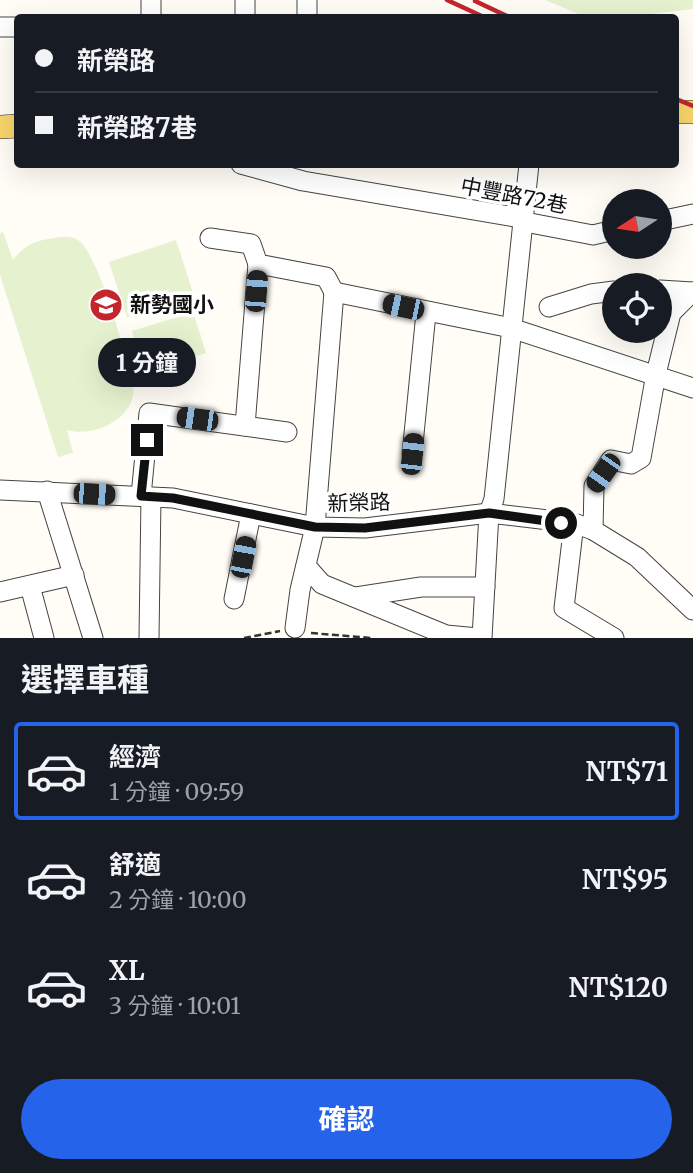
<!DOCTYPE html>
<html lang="zh-TW">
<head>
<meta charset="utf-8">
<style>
  :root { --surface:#171b24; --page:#20242c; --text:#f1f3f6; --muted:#9ea1a6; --line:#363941; --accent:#2563eb }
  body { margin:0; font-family:Merriweather,"Noto Sans TC",serif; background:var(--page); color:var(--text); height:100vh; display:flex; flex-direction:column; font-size:26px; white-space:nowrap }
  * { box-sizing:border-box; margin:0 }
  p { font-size:23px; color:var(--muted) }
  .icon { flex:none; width:38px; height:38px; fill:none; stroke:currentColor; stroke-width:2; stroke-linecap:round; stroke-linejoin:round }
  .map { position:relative; height:638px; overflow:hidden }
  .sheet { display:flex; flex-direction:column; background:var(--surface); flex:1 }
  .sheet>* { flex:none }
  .banner { position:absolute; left:14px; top:14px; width:665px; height:154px; border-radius:7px; box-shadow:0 7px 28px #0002; display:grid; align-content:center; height:154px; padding:0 21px; background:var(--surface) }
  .needle { width:46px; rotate:258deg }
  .fabs { position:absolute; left:602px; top:189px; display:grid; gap:14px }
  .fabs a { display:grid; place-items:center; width:70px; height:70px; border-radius:50%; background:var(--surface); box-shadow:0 7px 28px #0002; font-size:35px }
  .end { position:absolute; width:32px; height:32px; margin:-16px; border:9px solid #111; background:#fff; box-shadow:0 0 0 4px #fff }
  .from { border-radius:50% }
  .bubble { position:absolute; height:49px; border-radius:24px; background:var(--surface); box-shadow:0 7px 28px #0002; font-size:23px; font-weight:700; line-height:49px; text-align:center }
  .car { position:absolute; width:21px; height:42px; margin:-21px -10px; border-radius:9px; box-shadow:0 0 5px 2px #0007; background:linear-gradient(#222 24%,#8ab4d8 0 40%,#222 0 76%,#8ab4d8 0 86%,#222 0) }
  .banner b { display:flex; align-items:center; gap:24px; height:66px; font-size:26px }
  .banner b+b { border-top:2px solid var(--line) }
  .banner i { width:18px; height:18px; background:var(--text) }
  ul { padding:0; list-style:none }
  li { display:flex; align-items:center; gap:21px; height:98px; margin:0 14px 10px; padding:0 7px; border:4px solid transparent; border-radius:7px }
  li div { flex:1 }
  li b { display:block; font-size:26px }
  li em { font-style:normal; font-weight:700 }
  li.active { border-color:var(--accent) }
  li>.icon { width:63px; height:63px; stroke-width:1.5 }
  h2 { padding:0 21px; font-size:32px; line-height:84px }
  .primary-button { display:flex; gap:14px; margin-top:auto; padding:14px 21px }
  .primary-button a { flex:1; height:80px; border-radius:42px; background:var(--accent); color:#fff; font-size:28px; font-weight:700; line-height:80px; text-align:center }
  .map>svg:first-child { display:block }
  .pitch { fill:#e6f2cf }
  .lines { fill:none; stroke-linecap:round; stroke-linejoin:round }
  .minor-casing { stroke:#444; stroke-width:21 }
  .major-casing { stroke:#222; stroke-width:24 }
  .path { stroke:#333; stroke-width:2.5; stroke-dasharray:7 3.5; stroke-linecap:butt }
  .minor { stroke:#fff; stroke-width:19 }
  .major { stroke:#f9d66b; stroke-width:23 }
  .rail { stroke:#c4262e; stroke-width:4.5 }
  .route { stroke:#111; stroke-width:9 }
  .labels { text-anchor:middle; stroke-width:7; stroke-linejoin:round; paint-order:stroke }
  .street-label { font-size:21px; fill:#111; stroke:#fff }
  .poi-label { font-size:21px; font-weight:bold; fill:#111; stroke:#fff; text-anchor:start }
</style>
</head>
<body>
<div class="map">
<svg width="693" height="638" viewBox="0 0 693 638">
  <rect width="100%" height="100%" fill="#fffdf5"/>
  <!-- pitch -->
  <g class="pitch">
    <polygon points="545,0 693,0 693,9 626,17 586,17"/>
    <path d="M3 232 13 260C23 247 33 241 49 239 57 237 69 235 76 239 98 249 124 352 132 378 133 383 134 390 133 395 128 423 90 437 67 430L73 453 58 457 0 275V233Z"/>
    <polygon points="176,240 194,296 127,317 109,262"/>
    <polygon points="193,312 206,353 145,372 132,331"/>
  </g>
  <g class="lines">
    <defs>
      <g id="minor">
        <polyline points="151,0 151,18"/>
        <polyline points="245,0 245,18"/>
        <polyline points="307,0 307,18"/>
        <polyline points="0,27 18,27"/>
        <polyline points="241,164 303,181 515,217 525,222 593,235 614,230"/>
        <polyline points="660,221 693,214"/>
        <polyline points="210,238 251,244 258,264 326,277 334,292"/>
        <polyline points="660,290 693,292"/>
        <polyline points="334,292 511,328 693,388"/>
        <polyline points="549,307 591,294 614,291"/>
        <polyline points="245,426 258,264"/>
        <polyline points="412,454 426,313"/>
        <polyline points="0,490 173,498 315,527 365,528 489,513 574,523 593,530 637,557 693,610"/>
        <polyline points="47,491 93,638"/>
        <polyline points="141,496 149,413 287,432"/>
        <polyline points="574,523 564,608 614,638"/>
        <polyline points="593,530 594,486 611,460 631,464 641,458 656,374 671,313 692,292"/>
        <polyline points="306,566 322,584 446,635 478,638"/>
        <polyline points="30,586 44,638"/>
        <polyline points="0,592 74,575"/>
        <polyline points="356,597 421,587 485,587"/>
        <polyline points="234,599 251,514"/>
        <polyline points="295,628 300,590 315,527 334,292"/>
        <polyline points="149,638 151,497"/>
        <polyline points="482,638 489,513 494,499 529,164"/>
      </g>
      <g id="major">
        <polyline points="676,112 693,112"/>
        <polyline points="0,127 18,126"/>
      </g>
    </defs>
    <!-- minor casing -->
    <use href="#minor" class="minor-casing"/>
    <!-- major casing -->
    <use href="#major" class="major-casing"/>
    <!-- path -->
    <g class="path">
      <polyline points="311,633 371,638"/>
      <polyline points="244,638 280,631"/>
    </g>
    <!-- minor -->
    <use href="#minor" class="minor"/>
    <!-- major -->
    <use href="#major" class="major"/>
    <!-- rail -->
    <g class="rail">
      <polyline points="447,0 486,18"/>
      <polyline points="475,1 511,18"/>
      <polyline points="676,99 693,106"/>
    </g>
  </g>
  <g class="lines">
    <!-- route -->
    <polyline class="route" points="147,440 141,496 173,498 315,527 365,528 489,513 561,523"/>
  </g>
  <!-- icons -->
  <defs>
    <symbol id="school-disc" viewBox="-11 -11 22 22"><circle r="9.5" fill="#c4262e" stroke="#fff"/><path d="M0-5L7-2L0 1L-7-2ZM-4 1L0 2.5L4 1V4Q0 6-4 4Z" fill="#fff"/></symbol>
  </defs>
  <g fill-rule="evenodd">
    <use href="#school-disc" x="87" y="286" width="38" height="38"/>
  </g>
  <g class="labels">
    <!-- street labels -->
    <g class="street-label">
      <text transform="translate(514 196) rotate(11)" y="7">中豐路72巷</text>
      <text transform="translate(359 503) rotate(-2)" y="7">新榮路</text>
    </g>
    <!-- poi labels -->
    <g class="poi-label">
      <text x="130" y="312">新勢國小</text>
    </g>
  </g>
</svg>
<div class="fabs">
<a><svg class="needle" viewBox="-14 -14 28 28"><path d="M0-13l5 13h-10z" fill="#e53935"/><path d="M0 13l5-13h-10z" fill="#9ea1a6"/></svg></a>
<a><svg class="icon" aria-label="locate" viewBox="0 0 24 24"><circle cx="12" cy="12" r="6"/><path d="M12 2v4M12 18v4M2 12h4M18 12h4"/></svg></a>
</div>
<i class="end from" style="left:561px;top:523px"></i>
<i class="end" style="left:147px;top:440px"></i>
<div class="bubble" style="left:98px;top:338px;width:98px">1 分鐘</div>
<i class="car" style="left:256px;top:291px;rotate:4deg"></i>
<i class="car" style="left:403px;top:307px;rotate:282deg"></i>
<i class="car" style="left:197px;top:419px;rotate:278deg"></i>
<i class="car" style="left:412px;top:454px;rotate:6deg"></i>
<i class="car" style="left:603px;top:473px;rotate:215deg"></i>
<i class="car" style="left:94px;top:494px;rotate:93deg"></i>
<i class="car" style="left:243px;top:557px;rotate:11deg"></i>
<div class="banner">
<b><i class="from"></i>新榮路</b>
<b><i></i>新榮路7巷</b>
</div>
</div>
<section class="sheet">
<h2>選擇車種</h2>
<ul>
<li class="active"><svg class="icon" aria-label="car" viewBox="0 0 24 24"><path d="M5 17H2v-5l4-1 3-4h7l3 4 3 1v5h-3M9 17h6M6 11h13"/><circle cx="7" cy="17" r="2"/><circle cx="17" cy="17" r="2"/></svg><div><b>經濟</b><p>1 分鐘 · 09:59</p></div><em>NT$71</em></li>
<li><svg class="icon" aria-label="car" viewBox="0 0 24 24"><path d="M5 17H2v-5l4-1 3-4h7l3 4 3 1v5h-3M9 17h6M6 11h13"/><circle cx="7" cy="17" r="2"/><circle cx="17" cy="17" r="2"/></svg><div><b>舒適</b><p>2 分鐘 · 10:00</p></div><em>NT$95</em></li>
<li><svg class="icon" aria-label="car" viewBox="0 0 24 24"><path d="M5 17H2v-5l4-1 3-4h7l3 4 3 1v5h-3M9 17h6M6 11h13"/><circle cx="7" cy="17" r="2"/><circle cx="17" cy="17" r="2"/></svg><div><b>XL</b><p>3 分鐘 · 10:01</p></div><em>NT$120</em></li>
</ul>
<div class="primary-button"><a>確認</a></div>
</section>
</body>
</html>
